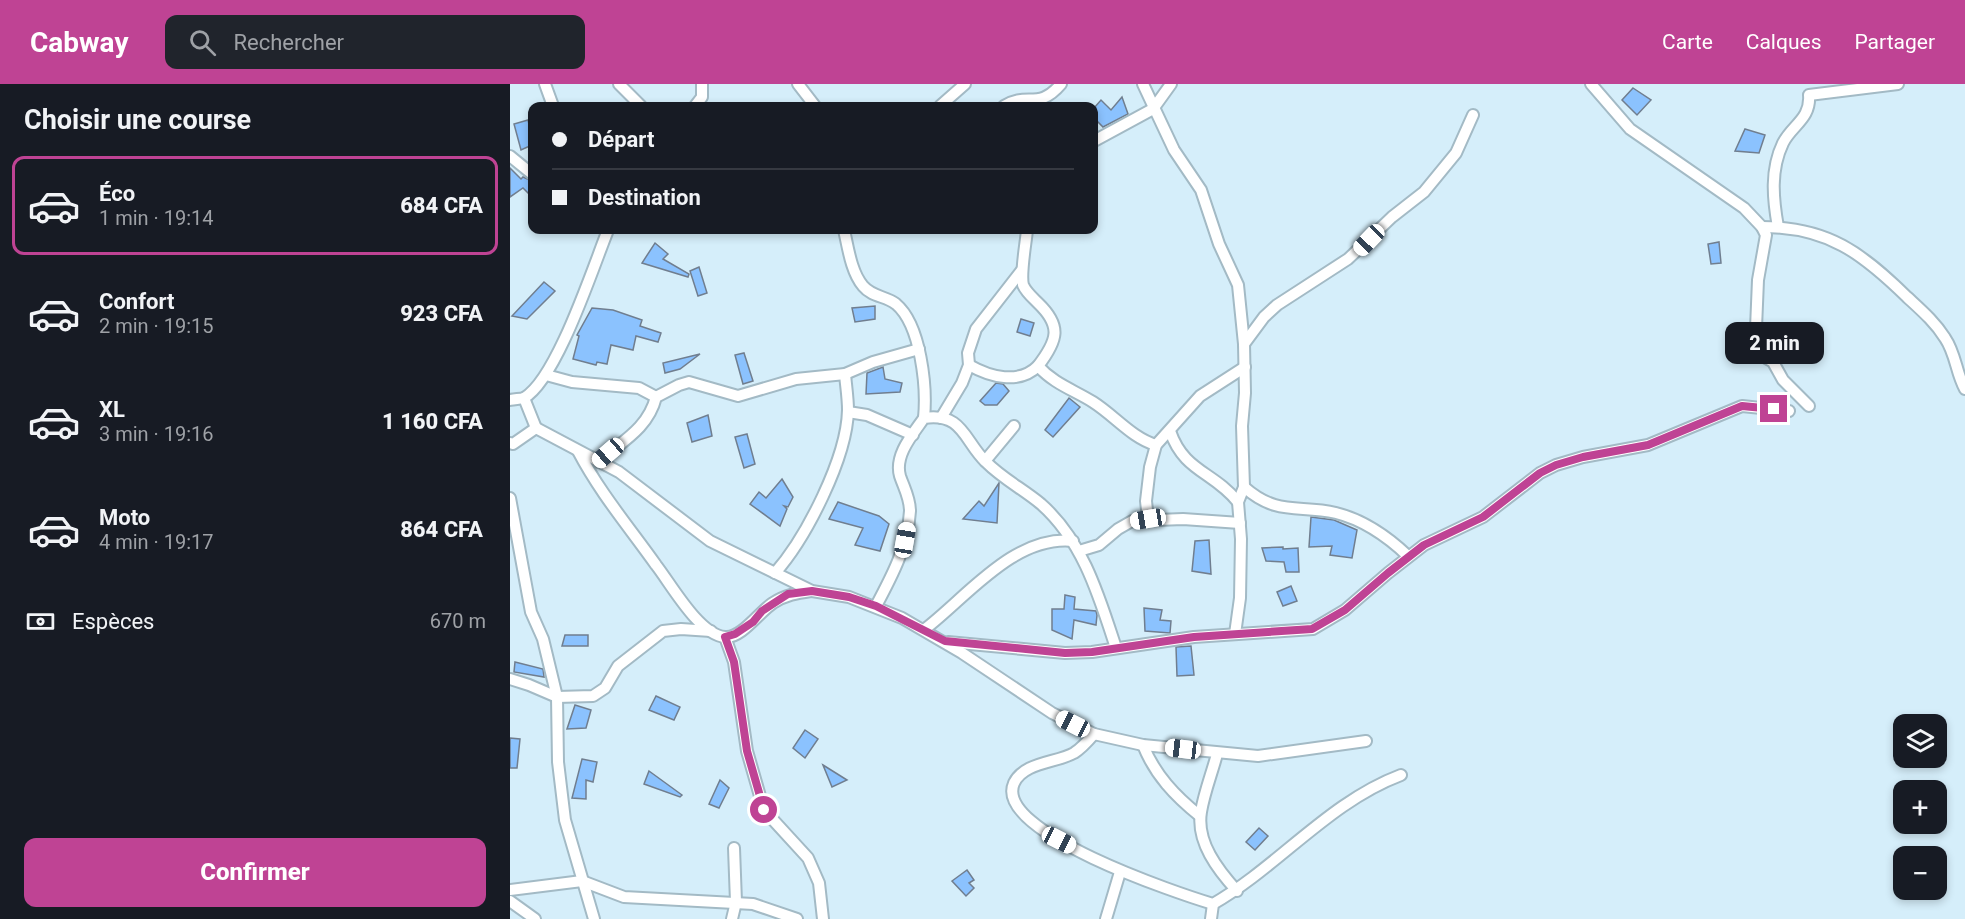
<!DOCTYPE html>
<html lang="fr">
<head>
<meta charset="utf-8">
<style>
  :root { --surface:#171b24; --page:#20242c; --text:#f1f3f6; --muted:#9ea1a6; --line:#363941; --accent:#bf4394 }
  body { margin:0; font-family:Roboto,sans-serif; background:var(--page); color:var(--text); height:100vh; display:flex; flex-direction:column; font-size:22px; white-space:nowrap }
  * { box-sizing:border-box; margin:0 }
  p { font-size:20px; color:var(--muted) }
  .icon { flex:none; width:33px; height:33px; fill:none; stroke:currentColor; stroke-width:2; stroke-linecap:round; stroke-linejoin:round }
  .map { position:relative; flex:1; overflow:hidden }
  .sheet { display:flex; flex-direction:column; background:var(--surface); width:510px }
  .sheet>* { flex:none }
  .guide { position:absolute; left:18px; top:18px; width:570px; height:132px; border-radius:12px; box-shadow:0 3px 9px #0003; display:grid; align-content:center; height:132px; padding:0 24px; background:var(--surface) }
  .fabs { position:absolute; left:1383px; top:630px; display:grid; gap:12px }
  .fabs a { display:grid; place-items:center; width:54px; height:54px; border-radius:12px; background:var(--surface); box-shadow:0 3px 9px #0003; font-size:30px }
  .end { position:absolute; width:27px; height:27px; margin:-14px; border:8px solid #bf4394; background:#fff; box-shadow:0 0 0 3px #fff }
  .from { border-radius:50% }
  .bubble { position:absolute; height:42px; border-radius:12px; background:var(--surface); box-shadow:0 3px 9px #0003; font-size:20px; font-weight:800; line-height:42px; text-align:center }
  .car { position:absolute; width:18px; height:36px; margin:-18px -9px; border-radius:8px; box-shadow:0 0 4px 2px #0007; background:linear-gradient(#fff 24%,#345 0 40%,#fff 0 76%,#345 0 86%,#fff 0) }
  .guide b { display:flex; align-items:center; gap:21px; height:57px; font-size:22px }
  .guide b+b { border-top:2px solid var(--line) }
  .guide i { width:15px; height:15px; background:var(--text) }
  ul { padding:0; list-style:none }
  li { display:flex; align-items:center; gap:18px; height:99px; margin:0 12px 9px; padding:0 12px; border:3px solid transparent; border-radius:12px }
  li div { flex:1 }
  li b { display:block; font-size:22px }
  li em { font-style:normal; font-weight:800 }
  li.selected { border-color:var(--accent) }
  li>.icon { width:54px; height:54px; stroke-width:1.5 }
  h2 { padding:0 24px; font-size:27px; line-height:72px }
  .pay { display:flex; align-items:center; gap:15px; height:66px; padding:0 24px; font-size:22px }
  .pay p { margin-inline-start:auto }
  .cta { display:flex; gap:12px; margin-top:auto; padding:12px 24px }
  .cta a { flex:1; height:69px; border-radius:12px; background:var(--accent); color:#fff; font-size:24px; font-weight:800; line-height:69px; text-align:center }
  header { display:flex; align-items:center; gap:36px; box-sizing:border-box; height:84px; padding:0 30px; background:var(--accent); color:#fff }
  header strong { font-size:28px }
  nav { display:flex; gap:33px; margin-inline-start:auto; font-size:21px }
  .search { width:420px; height:54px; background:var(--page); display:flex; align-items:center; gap:15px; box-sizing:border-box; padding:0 21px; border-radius:12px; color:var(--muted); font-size:22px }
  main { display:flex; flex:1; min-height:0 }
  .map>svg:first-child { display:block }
  .building { fill:#8bc2fe; stroke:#707e8f; stroke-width:1.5 }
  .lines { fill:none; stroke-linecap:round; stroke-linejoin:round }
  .minor-casing { stroke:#a3bac5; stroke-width:14 }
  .minor { stroke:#fff; stroke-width:10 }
  .route { stroke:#bf4394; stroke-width:8 }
</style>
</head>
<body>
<header>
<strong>Cabway</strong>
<div class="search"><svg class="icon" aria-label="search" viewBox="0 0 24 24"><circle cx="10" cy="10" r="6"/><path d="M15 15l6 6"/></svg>Rechercher</div>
<nav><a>Carte</a><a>Calques</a><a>Partager</a></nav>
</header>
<main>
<section class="sheet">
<h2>Choisir une course</h2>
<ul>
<li class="selected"><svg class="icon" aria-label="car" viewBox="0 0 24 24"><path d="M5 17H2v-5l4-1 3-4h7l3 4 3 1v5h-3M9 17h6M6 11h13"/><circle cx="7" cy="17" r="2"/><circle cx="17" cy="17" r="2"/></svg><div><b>Éco</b><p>1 min · 19:14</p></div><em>684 CFA</em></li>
<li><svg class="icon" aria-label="car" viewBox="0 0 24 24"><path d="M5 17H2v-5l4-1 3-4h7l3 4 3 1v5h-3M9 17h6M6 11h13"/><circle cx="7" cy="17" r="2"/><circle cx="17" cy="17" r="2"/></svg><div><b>Confort</b><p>2 min · 19:15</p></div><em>923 CFA</em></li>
<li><svg class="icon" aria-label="car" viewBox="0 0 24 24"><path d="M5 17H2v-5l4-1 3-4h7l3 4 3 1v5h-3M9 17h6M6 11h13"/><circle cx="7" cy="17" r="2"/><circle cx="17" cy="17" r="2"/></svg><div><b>XL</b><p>3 min · 19:16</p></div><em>1 160 CFA</em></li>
<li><svg class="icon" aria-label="car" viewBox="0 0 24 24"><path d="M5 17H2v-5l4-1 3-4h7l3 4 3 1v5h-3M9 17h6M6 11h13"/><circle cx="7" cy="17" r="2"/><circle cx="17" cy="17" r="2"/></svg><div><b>Moto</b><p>4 min · 19:17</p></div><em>864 CFA</em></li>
</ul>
<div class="pay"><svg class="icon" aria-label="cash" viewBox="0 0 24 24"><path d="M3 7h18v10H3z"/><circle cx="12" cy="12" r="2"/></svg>Espèces<p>670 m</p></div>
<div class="cta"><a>Confirmer</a></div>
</section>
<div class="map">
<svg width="1455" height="835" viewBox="0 0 1455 835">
  <rect width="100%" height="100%" fill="#d5eefa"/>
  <!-- building -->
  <g class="building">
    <polygon points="1123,4 1141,16 1127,31 1112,16"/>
    <polygon points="612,13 618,30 593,43 584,34 584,24 591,16 601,26"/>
    <polygon points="18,36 19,40 22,39 22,61 11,66 4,40"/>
    <polygon points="1235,45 1255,51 1249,69 1225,67"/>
    <polygon points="0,84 11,95 13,93 22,97 22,113 13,104 0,113"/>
    <polygon points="1209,158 1211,179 1201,180 1198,160"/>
    <polygon points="145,159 158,170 153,175 179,190 178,193 132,179"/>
    <polygon points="189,183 197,209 188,212 180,187"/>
    <polygon points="34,198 45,207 17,235 2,232"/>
    <polygon points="365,222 365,235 345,238 342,224"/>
    <polygon points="82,224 103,226 132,236 130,242 151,249 148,258 126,252 123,266 101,261 97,280 87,278 86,281 63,275 69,252 67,251"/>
    <polygon points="511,235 524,239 520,252 507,248"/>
    <polygon points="234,269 243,297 233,300 225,271"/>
    <polygon points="190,270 170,285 155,289 153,279"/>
    <polygon points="373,283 375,295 392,299 390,308 356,310 357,289"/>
    <polygon points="486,299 493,300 499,307 487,321 475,321 470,317"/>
    <polygon points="559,314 570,323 543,353 535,346"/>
    <polygon points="198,331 202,352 182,358 177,339"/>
    <polygon points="237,350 245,380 234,384 225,353"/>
    <polygon points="272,395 283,413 278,423 274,422 277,425 270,442 240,420 249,408 256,414"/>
    <polygon points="489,399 487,439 453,435 469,417 474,422"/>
    <polygon points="328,418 369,432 379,440 370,467 345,461 353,444 319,435"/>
    <polygon points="801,433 824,436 847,446 842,474 820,471 822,462 799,463"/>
    <polygon points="699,456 701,490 682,487 685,457"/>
    <polygon points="773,463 773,465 788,464 789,488 776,488 774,478 756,477 752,464"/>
    <polygon points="781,502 787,517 773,522 767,508"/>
    <polygon points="555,511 565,513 564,525 586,527 587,531 586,541 564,536 562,555 542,546 542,525 554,525"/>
    <polygon points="634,524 652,526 650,536 661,537 660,549 635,547"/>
    <polygon points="55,551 78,551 78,562 52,562"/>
    <polygon points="681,562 684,591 667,592 666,563"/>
    <polygon points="5,578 33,585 34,593 4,588"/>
    <polygon points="146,612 170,623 164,636 139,626"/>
    <polygon points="65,621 81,626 76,644 57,645"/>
    <polygon points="295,646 308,655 295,674 283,664"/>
    <polygon points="0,654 10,655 7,684 0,684"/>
    <polygon points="72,675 87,678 83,698 76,696 76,715 62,714"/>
    <polygon points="313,681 337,696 322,703"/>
    <polygon points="139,687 172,711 170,713 134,700"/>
    <polygon points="210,696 219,704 209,724 199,720"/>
    <polygon points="749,744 758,752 745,766 736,758"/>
    <polygon points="457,786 464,796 459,799 464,804 456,812 442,797"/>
  </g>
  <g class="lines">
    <defs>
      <g id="minor">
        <polyline points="35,0 43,22"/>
        <polyline points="109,0 131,22"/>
        <polyline points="288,0 305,22"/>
        <polyline points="633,0 664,66 691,106 709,160 728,201 734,260 735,309 732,342 734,403 728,418 731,455 730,514 725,550"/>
        <polyline points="1081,0 1120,45 1234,124 1252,143 1256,151 1248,196 1245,268 1263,278 1273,296 1299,322"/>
        <polyline points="185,22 192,13 192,0"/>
        <polyline points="430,22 455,0"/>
        <path d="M494 22C518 7 528 27 551 0"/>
        <polyline points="584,57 643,25 661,0"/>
        <polyline points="0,72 22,90"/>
        <path d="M1252 143C1318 143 1352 169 1397 213 1411 226 1425 238 1435 254 1446 270 1446 289 1455 305"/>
        <path d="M1268 143C1263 115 1260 86 1273 59 1282 41 1301 35 1299 11L1388 0"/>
        <path d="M334 146C338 163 341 188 353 202 362 213 376 212 386 220 411 241 417 303 414 334"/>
        <path d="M517 146C516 158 510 190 513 201 516 208 522 213 528 219 552 242 548 256 528 282"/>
        <polyline points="734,260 754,233 767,221 838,175 882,133 914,108 946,69 963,31"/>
        <path d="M459 281C480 293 509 301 528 282 544 300 564 306 583 318 605 332 622 354 646 361"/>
        <polyline points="36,291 62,298 129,304 146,313"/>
        <path d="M0 316C4 315 10 315 14 314 47 295 83 183 98 146"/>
        <polyline points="338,328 357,331 403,351"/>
        <polyline points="431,334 452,299 459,281 458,269 466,245 512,186"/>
        <polyline points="26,344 109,388 200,457 302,507 339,513 392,534 452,569 542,629 584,650 633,661 748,672 856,657"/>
        <path d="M660 347C674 388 703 387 728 418"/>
        <polyline points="0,359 3,360 26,344 14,314"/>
        <path d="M68 367C90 409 119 443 146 481 161 500 189 551 215 553 231 555 250 527 263 519 275 511 287 509 301 507"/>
        <polyline points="475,377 504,342"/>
        <path d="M88 378C111 358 138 345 146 313L169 301 179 298 228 312 286 295 335 290 363 278 409 265"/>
        <path d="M734 403C768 433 789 420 826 429 854 436 878 453 898 472"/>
        <polyline points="0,414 21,528 33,555 47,613 48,678 55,736 84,835"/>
        <polyline points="638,435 636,417 640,383 646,361 690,312 735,283"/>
        <polyline points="569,467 589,461 608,445 622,437 673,435 730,439"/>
        <path d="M265 489C296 454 337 374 338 326 338 314 336 302 335 290"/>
        <path d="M366 522C382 492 398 462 400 427 400 414 394 404 390 392 384 371 403 350 414 334 453 328 454 357 476 378 493 395 513 405 531 420 573 457 589 512 606 564"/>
        <path d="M415 545C457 513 504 451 563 457"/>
        <polyline points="215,553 224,578 237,667 254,726 298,774 309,799 313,835"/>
        <polyline points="438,558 555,569 582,568 684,553 803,545 835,526 878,489 914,461 973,433 1030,389 1046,381 1073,373 1138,361 1232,322 1279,327"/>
        <polyline points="0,595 19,601 47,613 83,612 95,604 108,582 153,547 171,545 201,547"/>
        <path d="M584 650C578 657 572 664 564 669 546 679 514 678 504 699 482 748 670 810 703 820 769 782 819 718 891 691"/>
        <path d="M633 661C645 691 665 712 690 732"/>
        <path d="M707 670C702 689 694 709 691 728 686 758 708 786 727 807"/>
        <polyline points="0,806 72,797 114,813 243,820 287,835"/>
        <polyline points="0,817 25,835"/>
        <polyline points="222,835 226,818 224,764"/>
        <polyline points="596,835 610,788"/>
        <polyline points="701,835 703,820"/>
      </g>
    </defs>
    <!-- minor casing -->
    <use href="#minor" class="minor-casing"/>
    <!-- minor -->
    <use href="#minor" class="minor"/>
  </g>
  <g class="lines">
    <!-- route -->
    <polyline class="route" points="254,726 237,667 224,578 215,553 225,550 243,538 252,527 278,510 302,507 339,513 366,522 435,557 555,569 582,568 684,553 802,545 835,526 878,489 914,461 973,433 1030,389 1046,381 1073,373 1138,361 1232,322 1264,325"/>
  </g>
</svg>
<div class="fabs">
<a><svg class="icon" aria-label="layers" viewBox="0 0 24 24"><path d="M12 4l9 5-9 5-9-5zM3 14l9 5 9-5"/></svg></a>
<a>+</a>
<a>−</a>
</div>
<i class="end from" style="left:254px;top:726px"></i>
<i class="end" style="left:1264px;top:325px"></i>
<div class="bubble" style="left:1215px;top:238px;width:99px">2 min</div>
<i class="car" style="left:859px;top:156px;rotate:224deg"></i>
<i class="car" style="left:98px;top:369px;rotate:229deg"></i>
<i class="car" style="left:638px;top:435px;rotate:261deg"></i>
<i class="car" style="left:395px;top:456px;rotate:10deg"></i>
<i class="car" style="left:563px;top:640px;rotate:297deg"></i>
<i class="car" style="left:673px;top:665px;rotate:277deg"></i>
<i class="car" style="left:549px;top:756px;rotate:117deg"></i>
<div class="guide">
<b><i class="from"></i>Départ</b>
<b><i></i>Destination</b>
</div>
</div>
</main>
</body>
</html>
